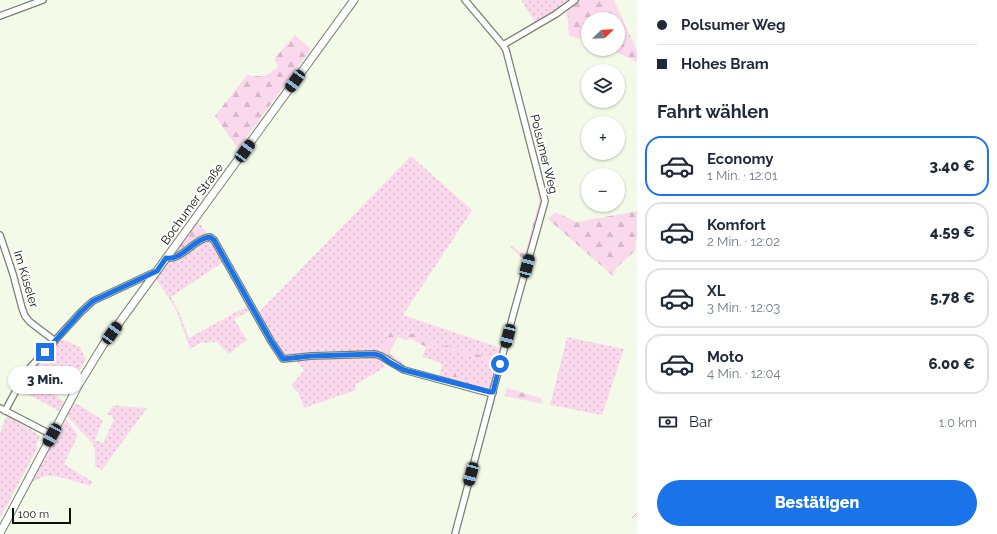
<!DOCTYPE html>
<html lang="de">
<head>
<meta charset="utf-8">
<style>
  :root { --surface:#fff; --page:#f6f6f7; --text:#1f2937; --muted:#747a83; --line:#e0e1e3; --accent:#1a73e8 }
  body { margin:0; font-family:Raleway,sans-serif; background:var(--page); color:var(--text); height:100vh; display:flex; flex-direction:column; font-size:15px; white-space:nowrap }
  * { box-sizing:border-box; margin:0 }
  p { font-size:13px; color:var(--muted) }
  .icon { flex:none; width:22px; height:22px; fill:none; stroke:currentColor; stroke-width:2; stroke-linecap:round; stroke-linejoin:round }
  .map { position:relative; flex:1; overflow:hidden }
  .side { display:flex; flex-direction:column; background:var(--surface); width:360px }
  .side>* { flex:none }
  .top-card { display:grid; align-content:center; height:88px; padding:0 20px; background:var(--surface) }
  .needle { width:26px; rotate:67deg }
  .tools { position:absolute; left:581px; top:12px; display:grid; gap:8px }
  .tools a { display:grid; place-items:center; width:44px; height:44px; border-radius:50%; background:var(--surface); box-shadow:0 1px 3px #0004; font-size:20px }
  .scale { position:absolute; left:12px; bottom:10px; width:59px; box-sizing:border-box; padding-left:4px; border:2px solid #0d0f09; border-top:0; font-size:11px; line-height:14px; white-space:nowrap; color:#0d0f09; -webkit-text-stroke:3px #fff; paint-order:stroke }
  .end { position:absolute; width:18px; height:18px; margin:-9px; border:5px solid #1a73e8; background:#fff; box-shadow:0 0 0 2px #fff }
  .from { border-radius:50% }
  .bubble { position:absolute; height:28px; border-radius:14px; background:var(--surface); box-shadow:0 1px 3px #0004; font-size:13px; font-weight:800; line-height:28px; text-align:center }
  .car { position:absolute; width:12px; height:24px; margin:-12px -6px; border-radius:5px; box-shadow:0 0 3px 1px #0007; background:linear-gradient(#222 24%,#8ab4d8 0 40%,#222 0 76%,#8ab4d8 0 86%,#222 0) }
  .top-card b { display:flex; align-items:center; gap:14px; height:38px; font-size:15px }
  .top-card b+b { border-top:1px solid var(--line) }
  .top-card i { width:10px; height:10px; background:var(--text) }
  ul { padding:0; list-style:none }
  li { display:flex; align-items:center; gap:12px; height:60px; margin:0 8px 6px; padding:0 12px; border:2px solid var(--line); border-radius:16px }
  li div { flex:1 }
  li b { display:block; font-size:15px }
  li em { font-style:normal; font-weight:800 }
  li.on { border-color:var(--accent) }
  li>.icon { width:36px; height:36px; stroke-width:1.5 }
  h2 { padding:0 20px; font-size:18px; line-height:48px }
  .pay { display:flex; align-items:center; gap:10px; height:44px; padding:0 20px; font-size:15px }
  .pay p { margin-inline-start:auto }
  .action { display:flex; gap:8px; margin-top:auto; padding:8px 20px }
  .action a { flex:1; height:46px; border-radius:24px; background:var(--accent); color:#fff; font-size:16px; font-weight:800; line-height:46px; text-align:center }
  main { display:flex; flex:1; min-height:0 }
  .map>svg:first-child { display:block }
  .grass { fill:url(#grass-dots) }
  .forest { fill:url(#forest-firs) }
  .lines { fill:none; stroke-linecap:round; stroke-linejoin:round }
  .stream { stroke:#e790c6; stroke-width:1 }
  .minor-casing { stroke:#79806f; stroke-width:8 }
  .major-casing { stroke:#79806f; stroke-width:9 }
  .minor { stroke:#fff; stroke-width:5.5 }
  .major { stroke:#fff; stroke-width:7 }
  .route { stroke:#1a73e8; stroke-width:5 }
  .labels { text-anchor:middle; stroke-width:4; stroke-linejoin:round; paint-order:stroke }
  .street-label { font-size:12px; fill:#0d0f09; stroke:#fff }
</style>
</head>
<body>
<main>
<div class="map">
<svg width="637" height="534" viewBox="0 0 637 534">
  <defs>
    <pattern id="grass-dots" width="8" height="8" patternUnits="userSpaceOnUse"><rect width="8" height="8" fill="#fbd9ec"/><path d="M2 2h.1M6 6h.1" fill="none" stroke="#d6b9c9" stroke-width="1.8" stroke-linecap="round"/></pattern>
    <pattern id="forest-firs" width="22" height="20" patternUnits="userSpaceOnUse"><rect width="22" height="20" fill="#fbd9ec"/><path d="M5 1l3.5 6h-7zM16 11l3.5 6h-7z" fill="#d6b9c9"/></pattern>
  </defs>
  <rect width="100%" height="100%" fill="#f3fbe8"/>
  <!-- grass -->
  <g class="grass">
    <polygon points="521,0 571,0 556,12 536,24"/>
    <polygon points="411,156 472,210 403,315 501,348 490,389 488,390 439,378 442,364 430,359 422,357 426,347 435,346 401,333 378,353 326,351 293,354 285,356 259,312"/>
    <polygon points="204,238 213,241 225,261 171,297 179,312 189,338 249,305 251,310 234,319 247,340 229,354 217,342 200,343 190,349 177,312 171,301 155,278 168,260"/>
    <polygon points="567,337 624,349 602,415 550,405"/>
    <polygon points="62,339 80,347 86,360 79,371 72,366 68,372 66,373 57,368 44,388 64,401 59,411 22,391 20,388 29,374"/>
    <path d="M369 355C379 357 380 358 385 367L355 385 356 390 304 408 298 392 291 386 304 370 295 360Z"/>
    <polygon points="74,402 103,420 95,440 103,443 114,420 112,416 108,415 106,415 113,406 118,405 118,406 147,408 102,470 95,466 95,452 93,444 66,415"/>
    <polygon points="7,415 40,436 36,446 38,447 0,518 0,434 5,418"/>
    <path d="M66 419 78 435 64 464 93 482 90 486C80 483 53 473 43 477 39 478 35 481 31 483Z"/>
  </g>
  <!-- forest -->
  <g class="forest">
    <polygon points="579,0 614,0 637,51 637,62 610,49 618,49 618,19 588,19 588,41 569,36 567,10"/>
    <path d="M295 35 311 49 238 149 215 116 247 75C263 77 267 78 278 66L274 59Z"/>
    <polygon points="536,171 540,185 543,204 524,268 522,258 510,247 512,246 520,252 525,254 539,202 538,192 534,176"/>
    <polygon points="637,211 637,240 636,240 635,251 616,268 613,276 548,219 555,212 577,222"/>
    <polygon points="197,221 208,234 180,253 173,255"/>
    <path d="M391 332 399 335 400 333 405 334 409 333 437 341 435 346 426 347 411 339 405 340 398 337 389 354C397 357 402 362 406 369L378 353Z"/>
    <polygon points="445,345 497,360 496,364 444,349"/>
    <polygon points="451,366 454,369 457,377 483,385 483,388 450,379"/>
    <polygon points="507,388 541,398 543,404 504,396"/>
  </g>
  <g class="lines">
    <!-- stream -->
    <polyline class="stream" points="632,518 637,513"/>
    <defs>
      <g id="minor">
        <polyline points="0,16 43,0"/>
        <polyline points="503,45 556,14 575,0"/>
        <polyline points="0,235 13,274 22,308 25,316 30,322 55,341"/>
        <path d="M166 258C182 261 194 238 210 237L214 240 271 341 283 359 311 356 375 354 381 356 389 361 404 370 489 393 493 392"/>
        <polyline points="0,408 52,435"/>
        <polyline points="5,411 26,372 81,312 93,301 157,271"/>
        <polyline points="455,534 515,308 545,201 506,50 503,45 465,0"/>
      </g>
      <polyline id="major" points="0,533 78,386 103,345 354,0"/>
    </defs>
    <!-- minor casing -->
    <use href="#minor" class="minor-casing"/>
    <!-- major casing -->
    <use href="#major" class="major-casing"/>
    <!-- minor -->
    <use href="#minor" class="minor"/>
    <!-- major -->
    <use href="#major" class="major"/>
  </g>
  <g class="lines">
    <!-- route -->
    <path class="route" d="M45 352 81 312 93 301 157 271 166 258C182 261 194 238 210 237L214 240 271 341 283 359 311 356 375 354 381 356 389 362 404 370 490 392H493L500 364"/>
  </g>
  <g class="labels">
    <!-- street labels -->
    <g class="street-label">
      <text transform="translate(544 154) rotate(76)" y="4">Polsumer Weg</text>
      <text transform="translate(192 204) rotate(-54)" y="4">Bochumer Straße</text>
      <text transform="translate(26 279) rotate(73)" y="4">Im Küseler</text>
    </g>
  </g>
</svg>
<div class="tools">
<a><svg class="needle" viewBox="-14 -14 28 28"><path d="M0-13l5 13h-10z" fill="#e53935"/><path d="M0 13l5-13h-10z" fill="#747a83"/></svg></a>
<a><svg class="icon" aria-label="layers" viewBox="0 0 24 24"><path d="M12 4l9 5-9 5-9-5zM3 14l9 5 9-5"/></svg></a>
<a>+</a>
<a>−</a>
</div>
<div class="scale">100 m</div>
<i class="end from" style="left:500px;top:364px"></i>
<i class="end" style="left:45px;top:352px"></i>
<div class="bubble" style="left:8px;top:366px;width:74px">3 Min.</div>
<i class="car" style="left:295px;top:81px;rotate:216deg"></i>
<i class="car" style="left:245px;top:151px;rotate:36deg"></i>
<i class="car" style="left:527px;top:266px;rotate:15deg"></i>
<i class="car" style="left:112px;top:333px;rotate:36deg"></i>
<i class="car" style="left:508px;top:336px;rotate:194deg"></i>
<i class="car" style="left:52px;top:435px;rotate:208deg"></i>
<i class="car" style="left:471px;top:474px;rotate:195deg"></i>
</div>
<section class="side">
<div class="top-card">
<b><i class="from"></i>Polsumer Weg</b>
<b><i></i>Hohes Bram</b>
</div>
<h2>Fahrt wählen</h2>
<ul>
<li class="on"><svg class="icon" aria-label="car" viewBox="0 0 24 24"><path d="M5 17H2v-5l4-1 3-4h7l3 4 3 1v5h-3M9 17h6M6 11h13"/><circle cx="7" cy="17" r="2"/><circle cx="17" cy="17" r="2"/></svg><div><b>Economy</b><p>1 Min. · 12:01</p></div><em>3.40 €</em></li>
<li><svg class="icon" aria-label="car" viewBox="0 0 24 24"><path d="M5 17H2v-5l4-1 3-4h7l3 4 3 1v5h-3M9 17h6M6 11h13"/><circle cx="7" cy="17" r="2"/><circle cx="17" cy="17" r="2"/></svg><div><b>Komfort</b><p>2 Min. · 12:02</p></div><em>4.59 €</em></li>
<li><svg class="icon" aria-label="car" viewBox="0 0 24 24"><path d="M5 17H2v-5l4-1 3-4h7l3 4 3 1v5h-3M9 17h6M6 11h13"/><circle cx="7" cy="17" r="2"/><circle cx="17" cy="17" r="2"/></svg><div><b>XL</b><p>3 Min. · 12:03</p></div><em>5.78 €</em></li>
<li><svg class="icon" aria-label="car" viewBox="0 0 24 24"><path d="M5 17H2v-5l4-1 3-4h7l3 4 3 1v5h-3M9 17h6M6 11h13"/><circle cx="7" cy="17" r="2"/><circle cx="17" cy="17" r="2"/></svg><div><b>Moto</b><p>4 Min. · 12:04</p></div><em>6.00 €</em></li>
</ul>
<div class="pay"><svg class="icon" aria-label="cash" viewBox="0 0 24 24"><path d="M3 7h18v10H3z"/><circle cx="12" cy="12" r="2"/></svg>Bar<p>1.0 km</p></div>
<div class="action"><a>Bestätigen</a></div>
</section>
</main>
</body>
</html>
